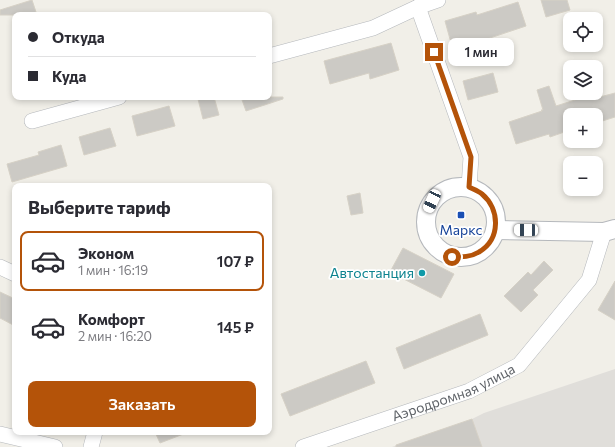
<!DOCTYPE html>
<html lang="ru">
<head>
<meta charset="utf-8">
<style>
  :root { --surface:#fff; --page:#f2f2f3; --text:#2b2b33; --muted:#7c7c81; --line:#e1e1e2; --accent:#b45309 }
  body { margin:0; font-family:Commissioner,sans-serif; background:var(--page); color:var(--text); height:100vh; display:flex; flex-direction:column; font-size:15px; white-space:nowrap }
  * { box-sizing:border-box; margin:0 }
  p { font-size:13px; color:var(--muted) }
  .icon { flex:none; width:22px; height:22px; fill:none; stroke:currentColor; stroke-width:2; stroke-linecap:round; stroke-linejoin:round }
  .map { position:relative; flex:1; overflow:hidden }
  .sheet { position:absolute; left:12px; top:183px; width:260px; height:252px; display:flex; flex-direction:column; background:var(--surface); border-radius:8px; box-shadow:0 2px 6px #0003 }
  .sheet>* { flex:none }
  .banner { position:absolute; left:12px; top:12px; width:260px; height:88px; border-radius:8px; box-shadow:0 2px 6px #0003; display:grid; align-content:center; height:88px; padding:0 16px; background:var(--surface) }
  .controls { position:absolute; left:563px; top:12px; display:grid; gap:8px }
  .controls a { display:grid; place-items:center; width:40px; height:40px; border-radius:8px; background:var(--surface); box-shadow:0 2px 6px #0003; font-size:20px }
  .end { position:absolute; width:18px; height:18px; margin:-9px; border:5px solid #b45309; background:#fff; box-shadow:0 0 0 2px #fff }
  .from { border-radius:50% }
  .bubble { position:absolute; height:28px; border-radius:8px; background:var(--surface); box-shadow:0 2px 6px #0003; font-size:13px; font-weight:600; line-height:28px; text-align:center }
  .car { position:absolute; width:12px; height:24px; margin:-12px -6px; border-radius:5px; box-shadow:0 0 3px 1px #0007; background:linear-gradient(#fff 24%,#345 0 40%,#fff 0 76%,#345 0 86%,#fff 0) }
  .banner b { display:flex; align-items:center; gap:14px; height:38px; font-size:15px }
  .banner b+b { border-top:1px solid var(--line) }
  .banner i { width:10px; height:10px; background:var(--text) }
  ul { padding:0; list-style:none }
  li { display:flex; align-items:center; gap:12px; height:60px; margin:0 8px 6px; padding:0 8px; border:2px solid transparent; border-radius:8px }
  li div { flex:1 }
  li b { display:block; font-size:15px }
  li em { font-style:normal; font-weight:600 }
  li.selected { border-color:var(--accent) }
  li>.icon { width:36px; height:36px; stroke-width:1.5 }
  h2 { padding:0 16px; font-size:18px; line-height:48px }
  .cta { display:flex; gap:8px; margin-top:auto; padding:8px 16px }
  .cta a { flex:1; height:46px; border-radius:8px; background:var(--accent); color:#fff; font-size:16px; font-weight:600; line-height:46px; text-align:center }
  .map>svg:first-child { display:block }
  .industrial { fill:#e0deda }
  .building { fill:#cccac5; stroke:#d6d1c6 }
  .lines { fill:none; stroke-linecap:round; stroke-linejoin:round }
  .minor-casing { stroke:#b5b8bc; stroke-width:16 }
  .tertiary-casing { stroke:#b5b8bc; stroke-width:20 }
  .minor { stroke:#fff; stroke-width:15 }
  .tertiary { stroke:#fff; stroke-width:18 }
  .route { stroke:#b45309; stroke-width:5 }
  .transit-dot { fill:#1a4fb4; stroke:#fff; stroke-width:1.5 }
  .culture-dot { fill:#0f9aa8; stroke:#fff; stroke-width:1.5 }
  .labels { text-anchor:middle; stroke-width:3.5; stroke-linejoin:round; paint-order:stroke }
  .transit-label { font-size:14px; fill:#164399; stroke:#fff }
  .culture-label { font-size:14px; fill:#0d838f; stroke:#fff; text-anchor:end }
  .street-label { font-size:14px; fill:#5f6368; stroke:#fff }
</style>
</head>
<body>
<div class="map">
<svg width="615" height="447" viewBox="0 0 615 447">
  <rect width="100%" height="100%" fill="#f1efe8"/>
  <!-- industrial -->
  <polygon class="industrial" points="615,369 615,447 392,447 472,419 484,413"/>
  <!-- building -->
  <g class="building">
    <polygon points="32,0 37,15 0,15 0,10"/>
    <polygon points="541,0 567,0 570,10 546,17"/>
    <polygon points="518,2 526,26 484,40 484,41 453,50 445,21 476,12 477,15"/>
    <polygon points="391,43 399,70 370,79 369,73 330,84 324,61"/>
    <polygon points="493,73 498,92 468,100 463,81"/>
    <polygon points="549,86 556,106 594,94 596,98 615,93 615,117 596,123 596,115 566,115 570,130 550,137 549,134 516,144 509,122 542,111 541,110 543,110 537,90"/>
    <polygon points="206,97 214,97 219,115 203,119 198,99"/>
    <polygon points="241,97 283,97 283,99 246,111"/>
    <polygon points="169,106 175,126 137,136 132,116"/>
    <polygon points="110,128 116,146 84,155 79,137"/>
    <polygon points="61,145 67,166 12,182 7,164 39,155 38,152"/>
    <polygon points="360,193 363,213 351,215 347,196"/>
    <polygon points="403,248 454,274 441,298 390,272"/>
    <polygon points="544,261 553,270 533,290 538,295 521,312 504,296 528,272 531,275"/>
    <polygon points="615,281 615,320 598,310"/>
    <polygon points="0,292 15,299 15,326 0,318"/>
    <polygon points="480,314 488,335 404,369 396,348"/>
    <polygon points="366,361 375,383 290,416 281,394"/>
    <polygon points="472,419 482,447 396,447 396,445"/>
    <polygon points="155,432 186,432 186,433 160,443"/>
  </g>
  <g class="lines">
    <defs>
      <g id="minor">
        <polyline points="418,7 471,157 469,187"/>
        <polyline points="269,56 373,28 418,7 438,0"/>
        <polyline points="32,121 119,97"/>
        <polyline points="0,267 15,274"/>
        <polyline points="0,434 55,447"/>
        <polyline points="91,447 95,432"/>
        <path id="s1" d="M303 447 469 391 519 365 589 280 604 232"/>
      </g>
      <g id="tertiary">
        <circle cx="461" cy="222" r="35"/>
        <polyline points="495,230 604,232 615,229"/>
      </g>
    </defs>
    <!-- minor casing -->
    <use href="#minor" class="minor-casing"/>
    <!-- tertiary casing -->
    <use href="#tertiary" class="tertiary-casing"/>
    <!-- minor -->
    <use href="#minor" class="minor"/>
    <!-- tertiary -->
    <use href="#tertiary" class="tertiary"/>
  </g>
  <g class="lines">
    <!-- route -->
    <path class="route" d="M434 52 471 157 469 187C473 189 479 191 482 194 500 209 501 239 479 252 471 257 462 257 452 257"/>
  </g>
  <!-- markers -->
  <rect class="transit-dot" x="457" y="211" width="8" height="8" rx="2"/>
  <circle class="culture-dot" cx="422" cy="273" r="4"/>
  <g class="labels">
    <!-- transit labels -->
    <g class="transit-label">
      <text x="461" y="235">Маркс</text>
    </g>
    <!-- culture labels -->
    <g class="culture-label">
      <text x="414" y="278">Автостанция</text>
    </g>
    <!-- street labels -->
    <g class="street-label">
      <text dy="5" stroke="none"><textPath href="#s1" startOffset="160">Аэродромная улица</textPath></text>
    </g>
  </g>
</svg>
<div class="controls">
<a><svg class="icon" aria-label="locate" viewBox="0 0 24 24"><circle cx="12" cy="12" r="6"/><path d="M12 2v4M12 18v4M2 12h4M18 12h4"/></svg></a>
<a><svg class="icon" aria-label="layers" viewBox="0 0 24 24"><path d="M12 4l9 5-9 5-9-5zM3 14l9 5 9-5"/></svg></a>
<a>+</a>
<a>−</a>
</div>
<i class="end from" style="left:452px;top:257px"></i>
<i class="end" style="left:434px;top:52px"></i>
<div class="bubble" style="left:448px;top:38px;width:66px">1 мин</div>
<i class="car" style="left:432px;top:201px;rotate:205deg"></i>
<i class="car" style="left:526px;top:230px;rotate:271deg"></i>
<div class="banner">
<b><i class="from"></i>Откуда</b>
<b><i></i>Куда</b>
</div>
<section class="sheet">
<h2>Выберите тариф</h2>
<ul>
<li class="selected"><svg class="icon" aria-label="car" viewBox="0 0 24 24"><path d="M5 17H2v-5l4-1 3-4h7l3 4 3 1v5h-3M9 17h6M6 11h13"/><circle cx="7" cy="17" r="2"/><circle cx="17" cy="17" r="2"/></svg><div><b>Эконом</b><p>1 мин · 16:19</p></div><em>107 ₽</em></li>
<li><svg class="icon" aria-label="car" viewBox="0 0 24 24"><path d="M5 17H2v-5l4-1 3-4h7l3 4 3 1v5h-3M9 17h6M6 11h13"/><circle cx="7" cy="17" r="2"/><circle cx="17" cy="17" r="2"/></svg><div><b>Комфорт</b><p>2 мин · 16:20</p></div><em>145 ₽</em></li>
</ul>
<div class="cta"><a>Заказать</a></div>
</section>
</div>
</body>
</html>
